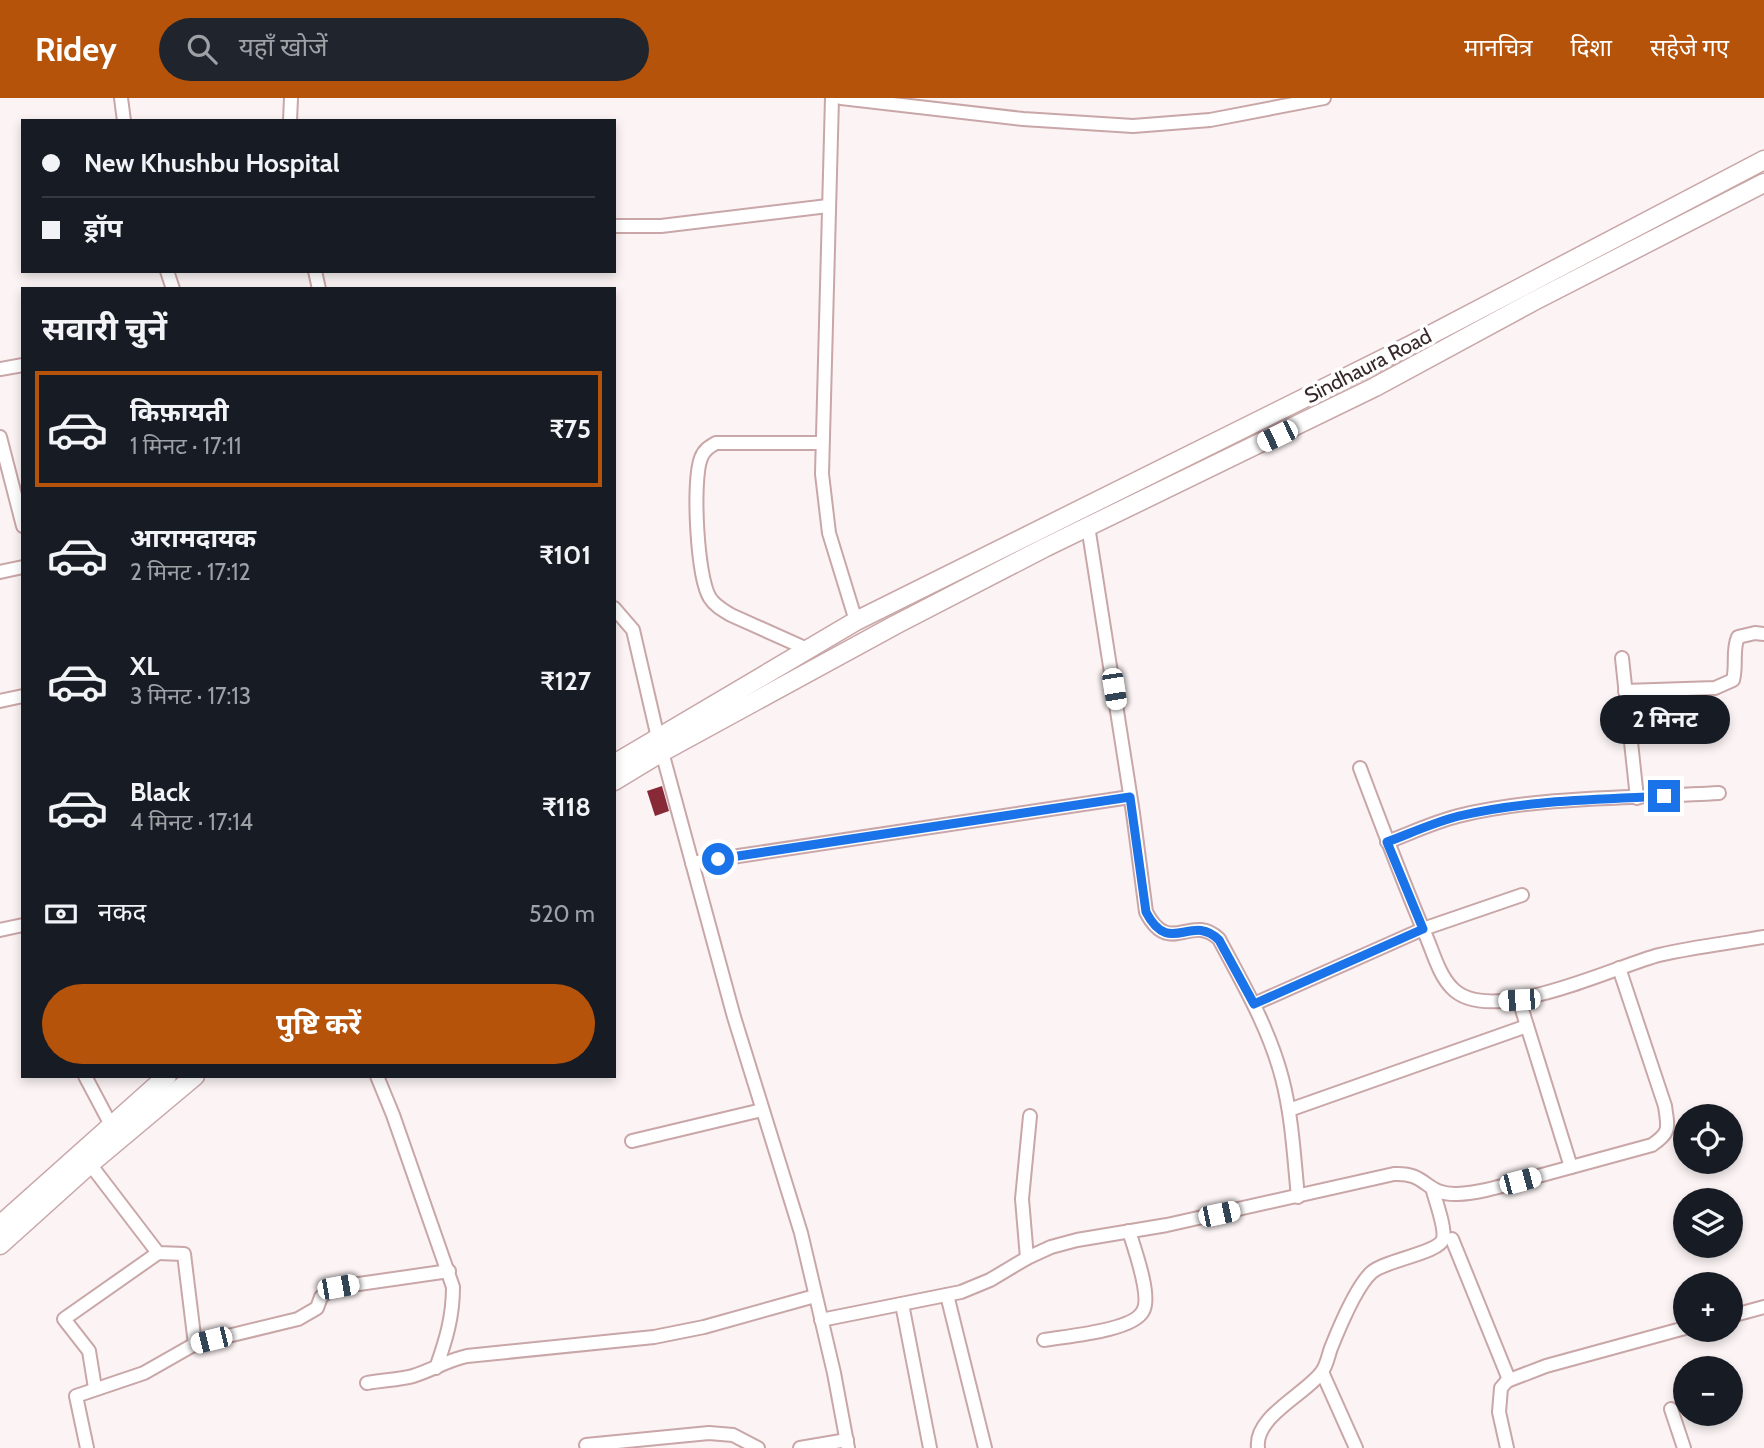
<!DOCTYPE html>
<html lang="hi">
<head>
<meta charset="utf-8">
<style>
  :root { --surface:#171b24; --page:#20242c; --text:#f1f3f6; --muted:#9ea1a6; --line:#363941; --accent:#b45309 }
  body { margin:0; font-family:Cabin,"Noto Sans Devanagari",sans-serif; background:var(--page); color:var(--text); height:100vh; display:flex; flex-direction:column; font-size:26px; white-space:nowrap }
  * { box-sizing:border-box; margin:0 }
  p { font-size:23px; color:var(--muted) }
  .icon { flex:none; width:38px; height:38px; fill:none; stroke:currentColor; stroke-width:2; stroke-linecap:round; stroke-linejoin:round }
  .map { position:relative; flex:1; overflow:hidden }
  .panel { position:absolute; left:21px; top:189px; width:595px; height:791px; display:flex; flex-direction:column; background:var(--surface); border-radius:0px; box-shadow:0 4px 10px #0003 }
  .panel>* { flex:none }
  .guide { position:absolute; left:21px; top:21px; width:595px; height:154px; border-radius:0px; box-shadow:0 4px 10px #0003; display:grid; align-content:center; height:154px; padding:0 21px; background:var(--surface) }
  .controls { position:absolute; left:1673px; top:1006px; display:grid; gap:14px }
  .controls a { display:grid; place-items:center; width:70px; height:70px; border-radius:50%; background:var(--surface); box-shadow:0 4px 10px #0003; font-size:35px }
  .end { position:absolute; width:32px; height:32px; margin:-16px; border:9px solid #1a73e8; background:#fff; box-shadow:0 0 0 4px #fff }
  .from { border-radius:50% }
  .bubble { position:absolute; height:49px; border-radius:24px; background:var(--surface); box-shadow:0 4px 10px #0003; font-size:23px; font-weight:700; line-height:49px; text-align:center }
  .car { position:absolute; width:21px; height:42px; margin:-21px -10px; border-radius:9px; box-shadow:0 0 5px 2px #0007; background:linear-gradient(#fff 24%,#345 0 40%,#fff 0 76%,#345 0 86%,#fff 0) }
  .guide b { display:flex; align-items:center; gap:24px; height:66px; font-size:26px }
  .guide b+b { border-top:2px solid var(--line) }
  .guide i { width:18px; height:18px; background:var(--text) }
  ul { padding:0; list-style:none }
  li { display:flex; align-items:center; gap:21px; height:116px; margin:0 14px 10px; padding:0 7px; border:4px solid transparent; border-radius:0px }
  li div { flex:1 }
  li b { display:block; font-size:26px }
  li em { font-style:normal; font-weight:700 }
  li.active { border-color:var(--accent) }
  li>.icon { width:63px; height:63px; stroke-width:1.5 }
  h2 { padding:0 21px; font-size:32px; line-height:84px }
  .pay { display:flex; align-items:center; gap:18px; height:77px; padding:0 21px; font-size:26px }
  .pay p { margin-inline-start:auto }
  .primary-button { display:flex; gap:14px; margin-top:auto; padding:14px 21px }
  .primary-button a { flex:1; height:80px; border-radius:42px; background:var(--accent); color:#fff; font-size:28px; font-weight:700; line-height:80px; text-align:center }
  header { display:flex; align-items:center; gap:42px; box-sizing:border-box; height:98px; padding:0 35px; background:var(--accent); color:#fff }
  header strong { font-size:33px }
  nav { display:flex; gap:38px; margin-inline-start:auto; font-size:24px }
  .search { width:490px; height:63px; background:var(--page); display:flex; align-items:center; gap:18px; box-sizing:border-box; padding:0 24px; border-radius:38px; color:var(--muted); font-size:26px }
  .map>svg:first-child { display:block }
  .building { fill:#872937 }
  .lines { fill:none; stroke-linecap:round; stroke-linejoin:round }
  .street-casing { stroke:#c9a6a7; stroke-width:16 }
  .secondary-casing { stroke:#c9a6a7; stroke-width:21 }
  .street { stroke:#fff; stroke-width:12 }
  .secondary { stroke:#fff; stroke-width:18 }
  .route { stroke:#1a73e8; stroke-width:9 }
  .labels { text-anchor:middle; stroke-width:7; stroke-linejoin:round; paint-order:stroke }
  .street-label { font-size:21px; fill:#382a2b; stroke:#fff }
</style>
</head>
<body>
<header>
<strong>Ridey</strong>
<div class="search"><svg class="icon" aria-label="search" viewBox="0 0 24 24"><circle cx="10" cy="10" r="6"/><path d="M15 15l6 6"/></svg>यहाँ खोजें</div>
<nav><a>मानचित्र</a><a>दिशा</a><a>सहेजे गए</a></nav>
</header>
<div class="map">
<svg width="1764" height="1350" viewBox="0 0 1764 1350">
  <rect width="100%" height="100%" fill="#fbf3f4"/>
  <!-- building -->
  <polygon class="building" points="662,688 669,713 655,718 647,693"/>
  <g class="lines">
    <defs>
      <g id="street">
        <polyline points="121,0 124,23"/>
        <polyline points="832,0 822,376 829,435 856,523"/>
        <polyline points="841,0 1023,21 1133,28 1210,22 1324,0"/>
        <polyline points="290,23 291,0"/>
        <polyline points="614,128 661,128 828,108"/>
        <polyline points="167,173 173,191"/>
        <polyline points="315,173 319,191"/>
        <polyline points="0,271 23,267"/>
        <polyline points="0,339 23,428"/>
        <path d="M1088 428 1133 715 1146 814C1170 860 1191 814 1219 841 1243 886 1269 930 1282 980 1292 1018 1294 1059 1298 1099"/>
        <polyline points="0,474 23,469"/>
        <polyline points="614,510 633,532 658,640"/>
        <path d="M807 551 731 517C723 512 715 508 710 500 697 480 692 382 701 360 704 352 709 349 716 345H822"/>
        <polyline points="1622,560 1637,700"/>
        <path d="M1625 593 1715 590 1733 582C1737 568 1732 552 1738 539L1755 535 1764 536"/>
        <polyline points="0,603 23,598"/>
        <polyline points="662,654 734,919 801,1135 834,1275 848,1350"/>
        <path d="M1360 670C1381 726 1402 782 1426 838 1433 854 1439 877 1452 890 1490 930 1613 869 1659 857 1693 849 1729 845 1764 839"/>
        <path d="M1387 744C1411 735 1434 724 1458 718 1538 698 1636 700 1719 695"/>
        <polyline points="692,765 1130,699"/>
        <polyline points="0,832 23,827"/>
        <polyline points="1519,902 1571,1069"/>
        <polyline points="1254,906 1423,831 1522,797"/>
        <polyline points="85,978 111,1027"/>
        <path d="M377 978 393 1017 453 1189C453 1219 446 1242 436 1270"/>
        <polyline points="1289,1012 1527,928"/>
        <polyline points="632,1043 762,1012"/>
        <polyline points="90,1066 158,1155 184,1156 195,1246"/>
        <polyline points="1452,1141 1508,1279 1507,1283"/>
        <polyline points="1027,1160 1022,1101 1030,1018"/>
        <polyline points="947,1197 985,1350"/>
        <polyline points="902,1206 930,1350"/>
        <polyline points="1731,1218 1764,1209"/>
        <path d="M821 1222 961 1194 990 1182 1027 1160 1051 1149 1077 1142 1167 1127 1394 1076C1428 1074 1424 1097 1457 1096 1482 1095 1508 1086 1531 1080 1571 1069 1612 1058 1652 1047 1671 1034 1668 1030 1665 1008L1619 870"/>
        <path d="M1044 1242C1066 1238 1133 1233 1143 1213 1152 1198 1134 1150 1129 1133"/>
        <polyline points="1322,1274 1356,1350"/>
        <path d="M367 1285C382 1282 399 1282 413 1278 432 1272 448 1262 467 1258L654 1239 704 1229 815 1198"/>
        <polyline points="95,1290 89,1253 64,1221 158,1155"/>
        <polyline points="1671,1311 1684,1350"/>
        <polyline points="586,1347 709,1335 733,1337 758,1350"/>
        <polyline points="87,1350 76,1298 144,1275 195,1246 298,1221 317,1210 321,1199 327,1194 338,1189 449,1173"/>
        <polyline points="800,1350 847,1342"/>
        <path d="M1258 1350C1254 1319 1304 1297 1321 1275 1327 1268 1328 1258 1331 1250 1339 1230 1356 1188 1372 1174 1386 1162 1439 1155 1443 1141 1446 1131 1436 1104 1433 1093"/>
        <polyline points="1507,1350 1499,1314 1501,1290 1507,1283 1546,1268 1685,1230"/>
      </g>
      <g id="secondary">
        <polyline points="614,666 856,523 1411,247 1764,62"/>
        <polyline points="614,683 662,654 895,527 1046,449 1375,289 1532,204 1764,85"/>
        <polyline points="0,1127 167,978"/>
        <polyline points="0,1147 90,1066 195,978"/>
      </g>
    </defs>
    <!-- street casing -->
    <use href="#street" class="street-casing"/>
    <!-- secondary casing -->
    <use href="#secondary" class="secondary-casing"/>
    <!-- street -->
    <use href="#street" class="street"/>
    <!-- secondary -->
    <use href="#secondary" class="secondary"/>
  </g>
  <g class="lines">
    <!-- route -->
    <path class="route" d="M718 761 1130 699 1146 814C1170 860 1191 814 1219 842L1254 906 1423 831 1387 744C1411 735 1435 724 1459 718 1526 702 1596 702 1664 698"/>
  </g>
  <g class="labels">
    <!-- street labels -->
    <g class="street-label">
      <text transform="translate(1368 268) rotate(-27)" y="7">Sindhaura Road</text>
    </g>
  </g>
</svg>
<div class="controls">
<a><svg class="icon" aria-label="locate" viewBox="0 0 24 24"><circle cx="12" cy="12" r="6"/><path d="M12 2v4M12 18v4M2 12h4M18 12h4"/></svg></a>
<a><svg class="icon" aria-label="layers" viewBox="0 0 24 24"><path d="M12 4l9 5-9 5-9-5zM3 14l9 5 9-5"/></svg></a>
<a>+</a>
<a>−</a>
</div>
<i class="end from" style="left:718px;top:761px"></i>
<i class="end" style="left:1664px;top:698px"></i>
<div class="bubble" style="left:1600px;top:597px;width:130px">2 मिनट</div>
<i class="car" style="left:1277px;top:338px;rotate:244deg"></i>
<i class="car" style="left:1114px;top:591px;rotate:171deg"></i>
<i class="car" style="left:1519px;top:902px;rotate:266deg"></i>
<i class="car" style="left:1520px;top:1083px;rotate:75deg"></i>
<i class="car" style="left:1219px;top:1116px;rotate:78deg"></i>
<i class="car" style="left:338px;top:1189px;rotate:80deg"></i>
<i class="car" style="left:211px;top:1242px;rotate:256deg"></i>
<div class="guide">
<b><i class="from"></i>New Khushbu Hospital</b>
<b><i></i>ड्रॉप</b>
</div>
<section class="panel">
<h2>सवारी चुनें</h2>
<ul>
<li class="active"><svg class="icon" aria-label="car" viewBox="0 0 24 24"><path d="M5 17H2v-5l4-1 3-4h7l3 4 3 1v5h-3M9 17h6M6 11h13"/><circle cx="7" cy="17" r="2"/><circle cx="17" cy="17" r="2"/></svg><div><b>किफ़ायती</b><p>1 मिनट · 17:11</p></div><em>₹75</em></li>
<li><svg class="icon" aria-label="car" viewBox="0 0 24 24"><path d="M5 17H2v-5l4-1 3-4h7l3 4 3 1v5h-3M9 17h6M6 11h13"/><circle cx="7" cy="17" r="2"/><circle cx="17" cy="17" r="2"/></svg><div><b>आरामदायक</b><p>2 मिनट · 17:12</p></div><em>₹101</em></li>
<li><svg class="icon" aria-label="car" viewBox="0 0 24 24"><path d="M5 17H2v-5l4-1 3-4h7l3 4 3 1v5h-3M9 17h6M6 11h13"/><circle cx="7" cy="17" r="2"/><circle cx="17" cy="17" r="2"/></svg><div><b>XL</b><p>3 मिनट · 17:13</p></div><em>₹127</em></li>
<li><svg class="icon" aria-label="car" viewBox="0 0 24 24"><path d="M5 17H2v-5l4-1 3-4h7l3 4 3 1v5h-3M9 17h6M6 11h13"/><circle cx="7" cy="17" r="2"/><circle cx="17" cy="17" r="2"/></svg><div><b>Black</b><p>4 मिनट · 17:14</p></div><em>₹118</em></li>
</ul>
<div class="pay"><svg class="icon" aria-label="cash" viewBox="0 0 24 24"><path d="M3 7h18v10H3z"/><circle cx="12" cy="12" r="2"/></svg>नकद<p>520 m</p></div>
<div class="primary-button"><a>पुष्टि करें</a></div>
</section>
</div>
</body>
</html>
